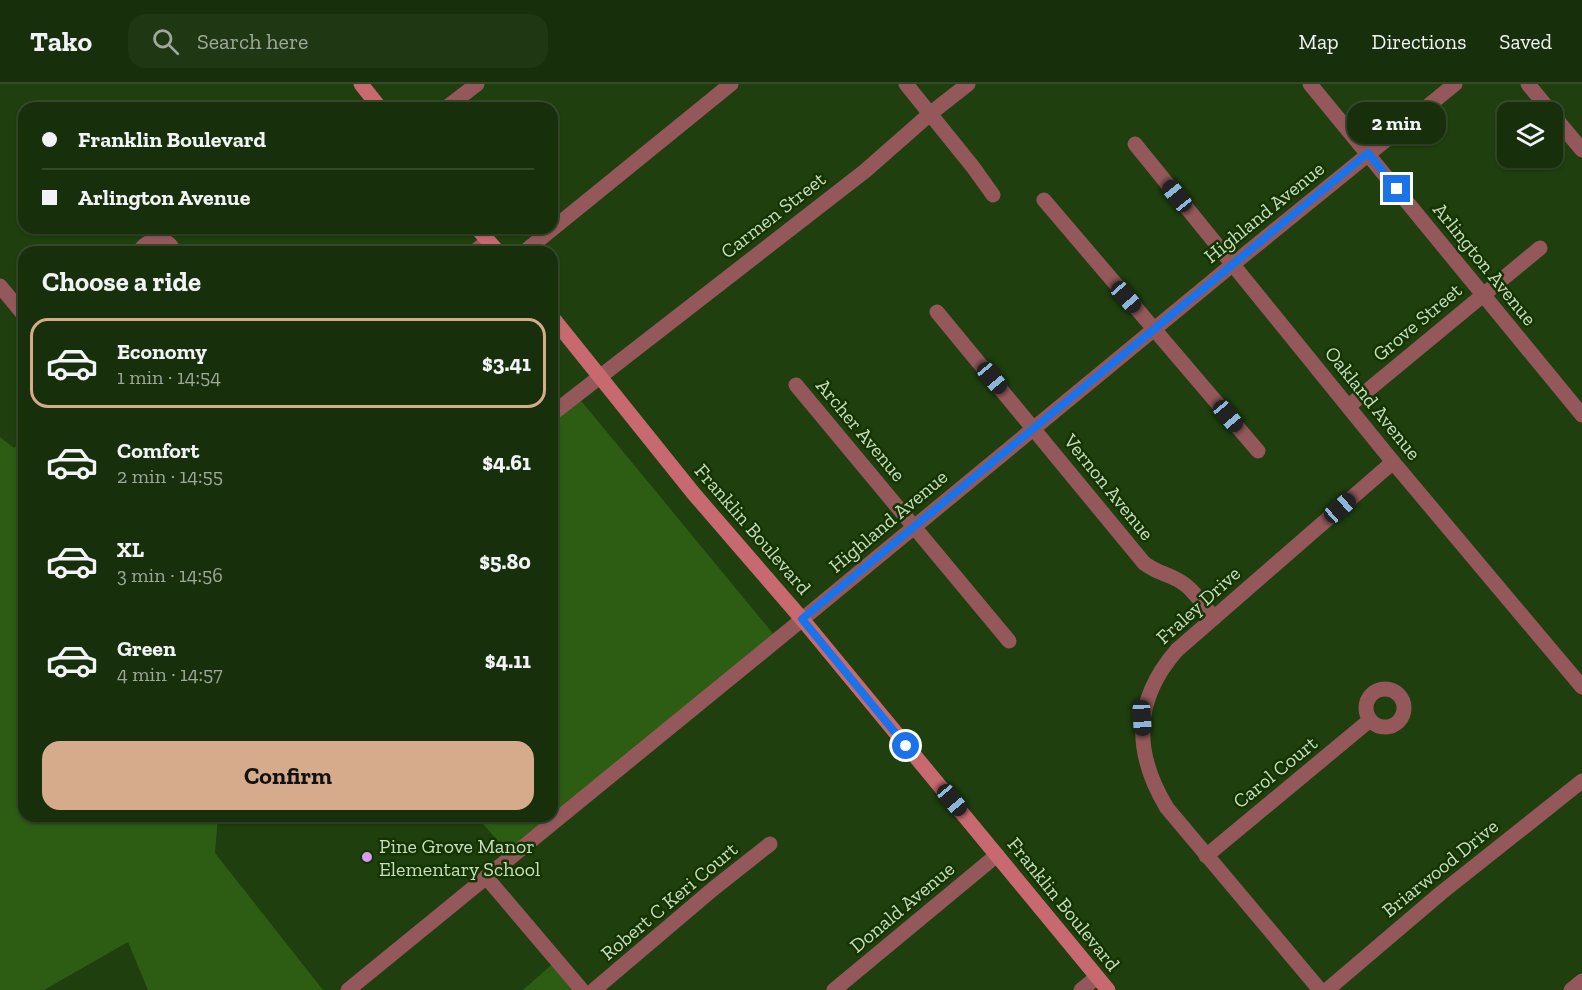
<!DOCTYPE html>
<html lang="en">
<head>
<meta charset="utf-8">
<style>
  :root { --surface:#172f0a; --page:#203713; --text:#f1f3f6; --muted:#9ea99c; --line:#364a2b; --accent:#d6ab8b }
  body { margin:0; font-family:"Zilla Slab",serif; background:var(--page); color:var(--text); height:100vh; display:flex; flex-direction:column; font-size:22px; white-space:nowrap }
  * { box-sizing:border-box; margin:0 }
  p { font-size:20px; color:var(--muted) }
  .icon { flex:none; width:33px; height:33px; fill:none; stroke:currentColor; stroke-width:2; stroke-linecap:round; stroke-linejoin:round }
  .map { position:relative; flex:1; overflow:hidden }
  .side { position:absolute; left:18px; top:162px; width:540px; height:576px; display:flex; flex-direction:column; background:var(--surface); border-radius:18px; box-shadow:0 2px 4px #0004,0 0 0 2px var(--line) }
  .side>* { flex:none }
  .guide { position:absolute; left:18px; top:18px; width:540px; height:132px; border-radius:18px; box-shadow:0 2px 4px #0004,0 0 0 2px var(--line); display:grid; align-content:center; height:132px; padding:0 24px; background:var(--surface) }
  .fabs { position:absolute; left:1497px; top:18px; display:grid; gap:12px }
  .fabs a { display:grid; place-items:center; width:66px; height:66px; border-radius:12px; background:var(--surface); box-shadow:0 2px 4px #0004,0 0 0 2px var(--line); font-size:30px }
  .end { position:absolute; width:27px; height:27px; margin:-14px; border:8px solid #1a73e8; background:#fff; box-shadow:0 0 0 3px #fff }
  .from { border-radius:50% }
  .bubble { position:absolute; height:42px; border-radius:18px; background:var(--surface); box-shadow:0 2px 4px #0004,0 0 0 2px var(--line); font-size:20px; font-weight:800; line-height:42px; text-align:center }
  .car { position:absolute; width:18px; height:36px; margin:-18px -9px; border-radius:8px; box-shadow:0 0 4px 2px #0007; background:linear-gradient(#222 24%,#8ab4d8 0 40%,#222 0 76%,#8ab4d8 0 86%,#222 0) }
  .guide b { display:flex; align-items:center; gap:21px; height:57px; font-size:22px }
  .guide b+b { border-top:2px solid var(--line) }
  .guide i { width:15px; height:15px; background:var(--text) }
  ul { padding:0; list-style:none }
  li { display:flex; align-items:center; gap:18px; height:90px; margin:0 12px 9px; padding:0 12px; border:3px solid transparent; border-radius:18px }
  li div { flex:1 }
  li b { display:block; font-size:22px }
  li em { font-style:normal; font-weight:800 }
  li.selected { border-color:var(--accent) }
  li>.icon { width:54px; height:54px; stroke-width:1.5 }
  h2 { padding:0 24px; font-size:27px; line-height:72px }
  .button { display:flex; gap:12px; margin-top:auto; padding:12px 24px }
  .button a { flex:1; height:69px; border-radius:18px; background:var(--accent); color:#111; font-size:24px; font-weight:800; line-height:69px; text-align:center }
  header { display:flex; align-items:center; gap:36px; box-sizing:border-box; height:84px; padding:0 30px; background:var(--surface); border-bottom:2px solid var(--line) }
  header strong { font-size:28px }
  nav { display:flex; gap:33px; margin-inline-start:auto; font-size:21px }
  .search { width:420px; height:54px; background:var(--page); display:flex; align-items:center; gap:15px; box-sizing:border-box; padding:0 21px; border-radius:18px; color:var(--muted); font-size:22px }
  .map>svg:first-child { display:block }
  .green { fill:#2d5d13 }
  .lines { fill:none; stroke-linecap:round; stroke-linejoin:round }
  .street { stroke:#94585b; stroke-width:15 }
  .secondary { stroke:#c7696f; stroke-width:15 }
  .route { stroke:#1a73e8; stroke-width:8 }
  .poi-dot { fill:#dc99f4; stroke:#143502; stroke-width:2 }
  .labels { text-anchor:middle; stroke-width:5; stroke-linejoin:round; paint-order:stroke }
  .street-label { font-size:20px; fill:#c9ddc1; stroke:#143502 }
  .poi-label { font-size:20px; fill:#c9ddc1; stroke:#143502; text-anchor:start }
</style>
</head>
<body>
<header>
<strong>Tako</strong>
<div class="search"><svg class="icon" aria-label="search" viewBox="0 0 24 24"><circle cx="10" cy="10" r="6"/><path d="M15 15l6 6"/></svg>Search here</div>
<nav><a>Map</a><a>Directions</a><a>Saved</a></nav>
</header>
<div class="map">
<svg width="1582" height="906" viewBox="0 0 1582 906">
  <rect width="100%" height="100%" fill="#1f3f0e"/>
  <!-- green -->
  <g class="green">
    <polygon points="578,313 775,552 511,772 476,732 552,732 552,333"/>
    <polygon points="0,353 14,364 24,356 24,732 218,732 215,769 323,906 148,906 128,858 44,906 0,906"/>
    <polygon points="557,876 582,906 523,906"/>
  </g>
  <g class="lines">
    <!-- street -->
    <g class="street">
      <polyline points="906,0 973,83 993,111"/>
      <polyline points="1310,0 1582,331"/>
      <polyline points="1528,0 1551,28"/>
      <polyline points="446,24 477,0"/>
      <polyline points="1552,30 1582,66"/>
      <polyline points="1135,60 1393,378 1582,603"/>
      <polyline points="1044,116 1258,367"/>
      <path d="M139 168C147 154 168 150 174 168"/>
      <polyline points="474,168 488,157"/>
      <polyline points="524,168 731,0"/>
      <polyline points="0,202 24,231"/>
      <path d="M937 228 1144 479C1157 489 1165 489 1178 496 1193 504 1203 521 1214 534"/>
      <polyline points="796,301 1009,557"/>
      <polyline points="1350,321 1540,164"/>
      <polyline points="552,330 865,87 931,29 968,0"/>
      <circle cx="1385" cy="624" r="19"/>
      <polyline points="1206,772 1370,636"/>
      <polyline points="486,793 582,906"/>
      <polyline points="348,906 788,547 1232,181 1455,0"/>
      <polyline points="594,906 713,805 770,760"/>
      <polyline points="834,906 997,771"/>
      <polyline points="1081,906 1097,893"/>
      <path d="M1320 906 1167 724C1133 668 1133 616 1177 566L1393 378"/>
      <polyline points="1327,906 1441,809 1582,697"/>
      <polyline points="1571,906 1582,897"/>
    </g>
    <!-- secondary -->
    <g class="secondary">
      <polyline points="361,0 380,24"/>
      <polyline points="477,144 498,168"/>
      <polyline points="552,233 694,410 802,535 1108,906"/>
    </g>
  </g>
  <g class="lines">
    <!-- route -->
    <polyline class="route" points="906,662 802,535 1368,69 1397,105"/>
  </g>
  <!-- markers -->
  <circle class="poi-dot" cx="367" cy="773" r="6"/>
  <g class="labels">
    <!-- street labels -->
    <g class="street-label">
      <text transform="translate(1264 128) rotate(-39)" y="7">Highland Avenue</text>
      <text transform="translate(773 131) rotate(-38)" y="7">Carmen Street</text>
      <text transform="translate(1485 180) rotate(51)" y="7">Arlington Avenue</text>
      <text transform="translate(1417 238) rotate(-40)" y="7">Grove Street</text>
      <text transform="translate(1373 319) rotate(51)" y="7">Oakland Avenue</text>
      <text transform="translate(861 346) rotate(50)" y="7">Archer Avenue</text>
      <text transform="translate(1109 403) rotate(51)" y="7">Vernon Avenue</text>
      <text transform="translate(888 437) rotate(-40)" y="7">Highland Avenue</text>
      <text transform="translate(753 445) rotate(49)" y="7">Franklin Boulevard</text>
      <text transform="translate(1198 521) rotate(-42)" y="7">Fraley Drive</text>
      <text transform="translate(1275 688) rotate(-39)" y="7">Carol Court</text>
      <text transform="translate(1440 784) rotate(-39)" y="7">Briarwood Drive</text>
      <text transform="translate(669 817) rotate(-40)" y="7">Robert C Keri Court</text>
      <text transform="translate(1064 820) rotate(51)" y="7">Franklin Boulevard</text>
      <text transform="translate(902 823) rotate(-40)" y="7">Donald Avenue</text>
    </g>
    <!-- poi labels -->
    <g class="poi-label">
      <text x="379" y="769">Pine Grove Manor<tspan x="379" dy="23">Elementary School</tspan></text>
    </g>
  </g>
</svg>
<div class="fabs">
<a><svg class="icon" aria-label="layers" viewBox="0 0 24 24"><path d="M12 4l9 5-9 5-9-5zM3 14l9 5 9-5"/></svg></a>
</div>
<i class="end from" style="left:906px;top:662px"></i>
<i class="end" style="left:1397px;top:105px"></i>
<div class="bubble" style="left:1347px;top:18px;width:99px">2 min</div>
<i class="car" style="left:1177px;top:112px;rotate:321deg"></i>
<i class="car" style="left:1126px;top:213px;rotate:139deg"></i>
<i class="car" style="left:992px;top:294px;rotate:140deg"></i>
<i class="car" style="left:1228px;top:332px;rotate:140deg"></i>
<i class="car" style="left:1340px;top:424px;rotate:49deg"></i>
<i class="car" style="left:1142px;top:634px;rotate:177deg"></i>
<i class="car" style="left:952px;top:716px;rotate:140deg"></i>
<div class="guide">
<b><i class="from"></i>Franklin Boulevard</b>
<b><i></i>Arlington Avenue</b>
</div>
<section class="side">
<h2>Choose a ride</h2>
<ul>
<li class="selected"><svg class="icon" aria-label="car" viewBox="0 0 24 24"><path d="M5 17H2v-5l4-1 3-4h7l3 4 3 1v5h-3M9 17h6M6 11h13"/><circle cx="7" cy="17" r="2"/><circle cx="17" cy="17" r="2"/></svg><div><b>Economy</b><p>1 min · 14:54</p></div><em>$3.41</em></li>
<li><svg class="icon" aria-label="car" viewBox="0 0 24 24"><path d="M5 17H2v-5l4-1 3-4h7l3 4 3 1v5h-3M9 17h6M6 11h13"/><circle cx="7" cy="17" r="2"/><circle cx="17" cy="17" r="2"/></svg><div><b>Comfort</b><p>2 min · 14:55</p></div><em>$4.61</em></li>
<li><svg class="icon" aria-label="car" viewBox="0 0 24 24"><path d="M5 17H2v-5l4-1 3-4h7l3 4 3 1v5h-3M9 17h6M6 11h13"/><circle cx="7" cy="17" r="2"/><circle cx="17" cy="17" r="2"/></svg><div><b>XL</b><p>3 min · 14:56</p></div><em>$5.80</em></li>
<li><svg class="icon" aria-label="car" viewBox="0 0 24 24"><path d="M5 17H2v-5l4-1 3-4h7l3 4 3 1v5h-3M9 17h6M6 11h13"/><circle cx="7" cy="17" r="2"/><circle cx="17" cy="17" r="2"/></svg><div><b>Green</b><p>4 min · 14:57</p></div><em>$4.11</em></li>
</ul>
<div class="button"><a>Confirm</a></div>
</section>
</div>
</body>
</html>
